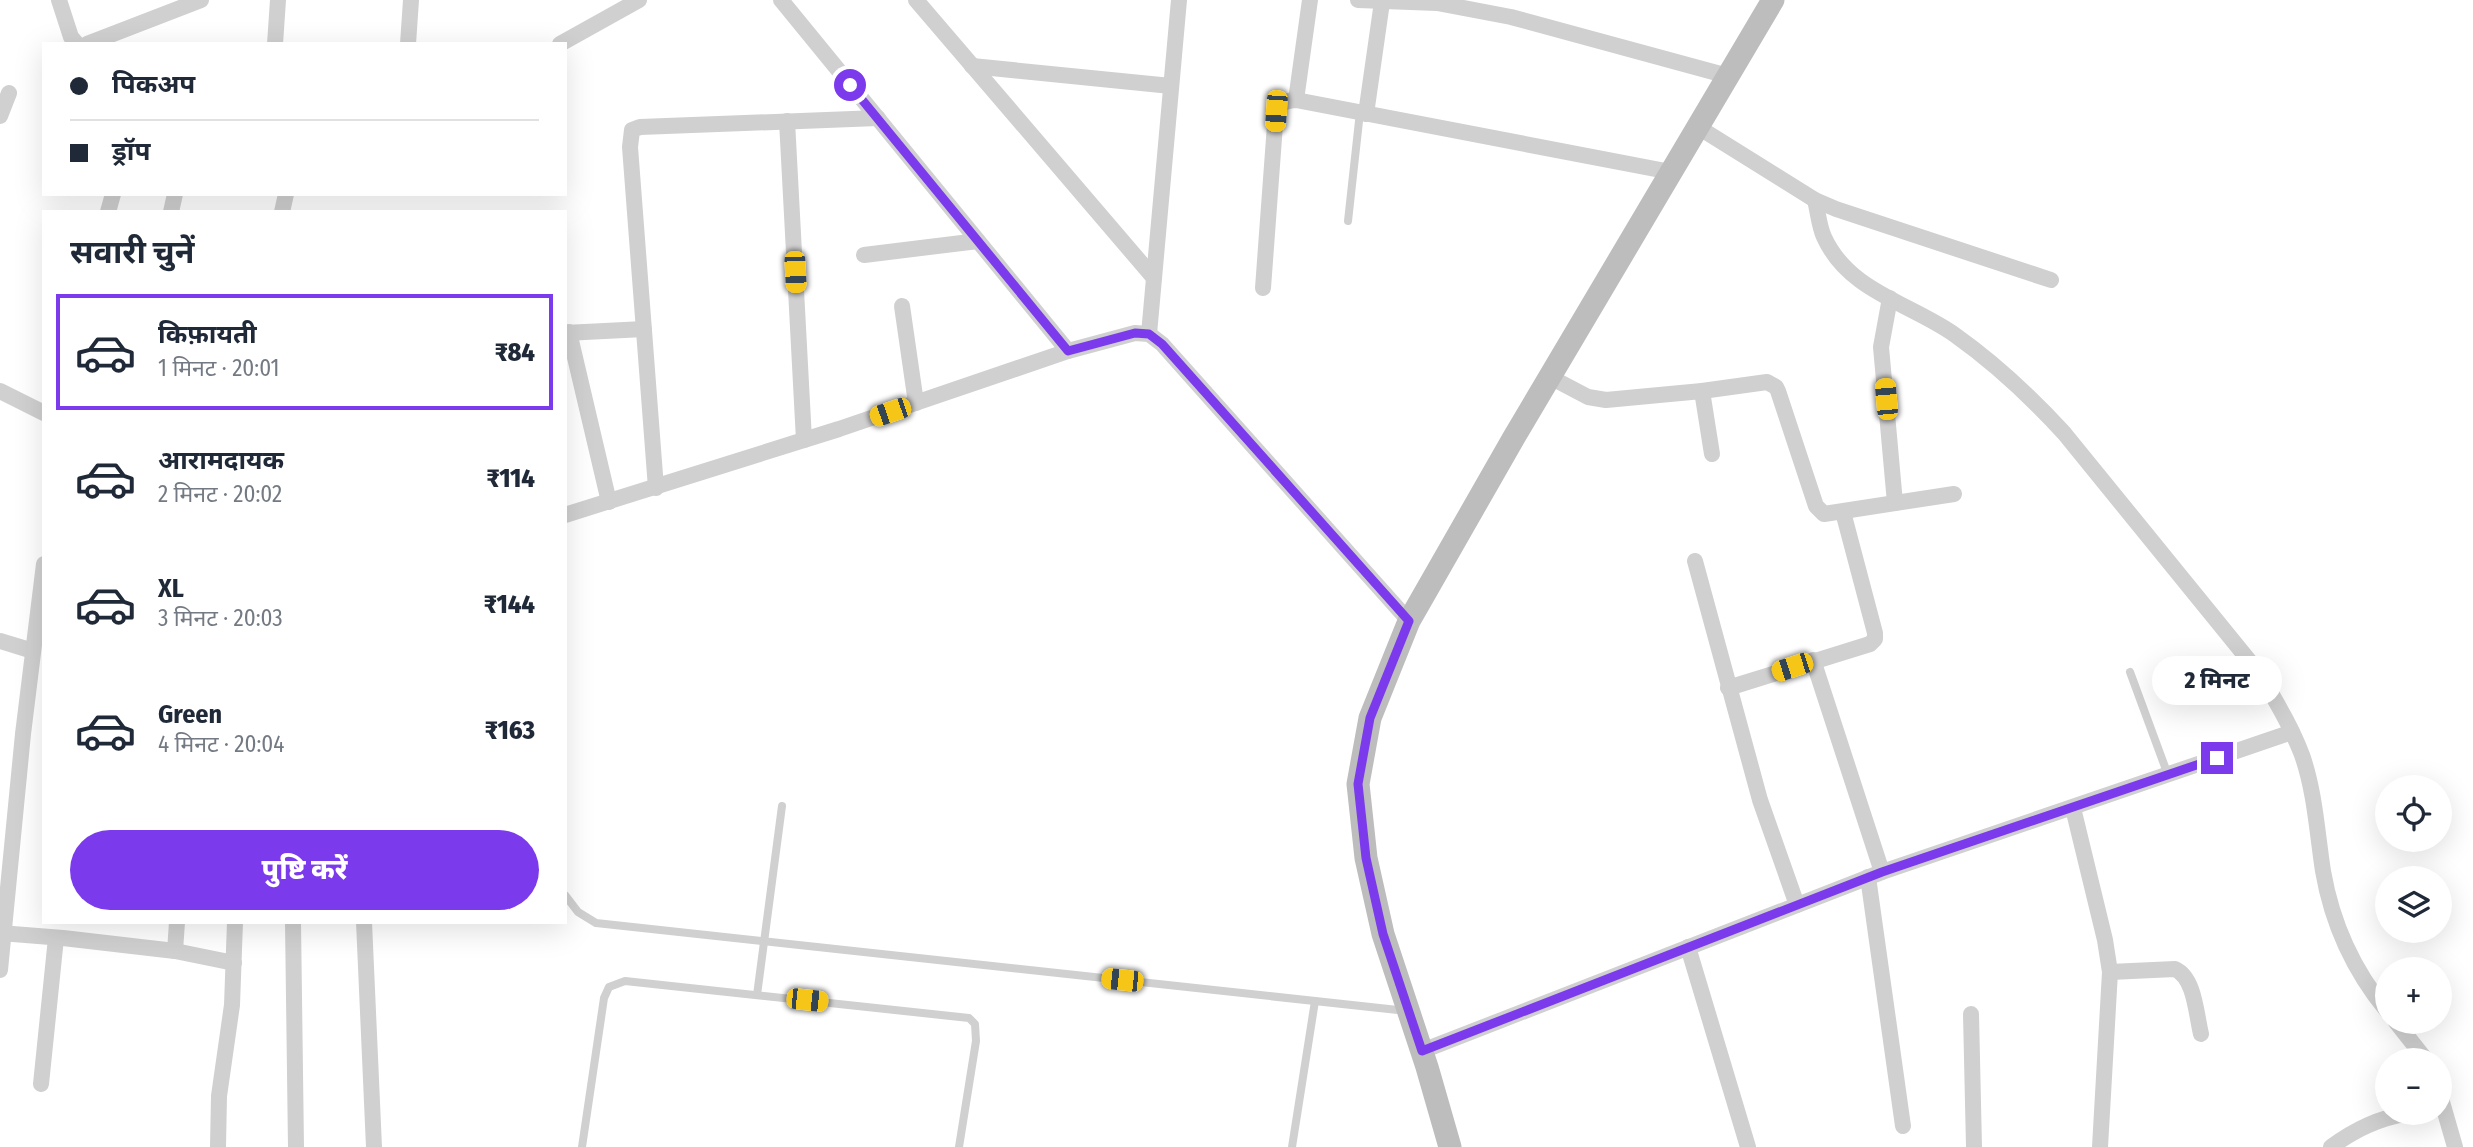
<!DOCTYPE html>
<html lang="hi">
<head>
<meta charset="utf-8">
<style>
  :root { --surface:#fff; --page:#f6f6f7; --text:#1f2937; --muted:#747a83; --line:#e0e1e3; --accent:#7c3aed }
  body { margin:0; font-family:"Fira Sans Condensed","Noto Sans Devanagari",sans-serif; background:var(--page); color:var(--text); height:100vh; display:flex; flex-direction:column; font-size:26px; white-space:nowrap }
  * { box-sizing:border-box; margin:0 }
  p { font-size:23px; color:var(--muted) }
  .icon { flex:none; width:38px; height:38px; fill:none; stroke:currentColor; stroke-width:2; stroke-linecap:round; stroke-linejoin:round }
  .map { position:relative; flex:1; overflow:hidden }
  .sheet { position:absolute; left:42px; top:210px; width:525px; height:714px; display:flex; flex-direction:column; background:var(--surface); border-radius:0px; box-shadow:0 7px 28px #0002 }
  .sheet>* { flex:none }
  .hud { position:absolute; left:42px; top:42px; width:525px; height:154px; border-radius:0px; box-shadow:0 7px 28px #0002; display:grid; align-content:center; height:154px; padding:0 28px; background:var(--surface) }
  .tools { position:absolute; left:2375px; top:775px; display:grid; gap:14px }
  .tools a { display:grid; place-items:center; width:77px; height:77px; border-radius:50%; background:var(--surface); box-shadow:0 7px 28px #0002; font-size:35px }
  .end { position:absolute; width:32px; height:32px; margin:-16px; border:9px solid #7c3aed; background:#fff; box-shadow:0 0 0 4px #fff }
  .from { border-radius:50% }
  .bubble { position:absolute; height:49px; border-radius:24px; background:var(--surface); box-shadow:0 7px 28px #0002; font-size:23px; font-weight:800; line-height:49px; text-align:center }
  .car { position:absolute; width:21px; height:42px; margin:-21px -10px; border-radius:9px; box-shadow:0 0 5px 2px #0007; background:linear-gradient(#f5c518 24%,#345 0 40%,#f5c518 0 76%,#345 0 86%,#f5c518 0) }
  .hud b { display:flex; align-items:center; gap:24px; height:66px; font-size:26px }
  .hud b+b { border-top:2px solid var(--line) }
  .hud i { width:18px; height:18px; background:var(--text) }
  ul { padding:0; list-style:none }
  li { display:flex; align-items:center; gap:21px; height:116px; margin:0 14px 10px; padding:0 14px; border:4px solid transparent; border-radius:0px }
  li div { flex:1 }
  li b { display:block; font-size:26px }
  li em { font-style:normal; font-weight:800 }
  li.current { border-color:var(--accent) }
  li>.icon { width:63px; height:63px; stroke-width:1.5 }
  h2 { padding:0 28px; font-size:32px; line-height:84px }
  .primary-button { display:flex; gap:14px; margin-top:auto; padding:14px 28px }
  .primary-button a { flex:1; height:80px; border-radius:42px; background:var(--accent); color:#fff; font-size:28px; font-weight:800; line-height:80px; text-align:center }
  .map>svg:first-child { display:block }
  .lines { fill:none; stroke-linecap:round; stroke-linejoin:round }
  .lane { stroke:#d0d0d0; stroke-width:8 }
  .street { stroke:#d0d0d0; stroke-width:16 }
  .secondary { stroke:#bdbdbd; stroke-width:23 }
  .route { stroke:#7c3aed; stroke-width:9 }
</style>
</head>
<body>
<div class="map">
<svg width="2473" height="1147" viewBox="0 0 2473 1147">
  <rect width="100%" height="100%" fill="#fff"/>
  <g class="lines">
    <!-- lane -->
    <g class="lane">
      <polyline points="1348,221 1360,112"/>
      <polyline points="2130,672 2168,775"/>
      <polyline points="565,895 578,912 596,923 1407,1011"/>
      <polyline points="757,995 782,806"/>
      <polyline points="582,1147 604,998 609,987 625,981 969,1018 975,1024 976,1041 959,1147"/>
      <polyline points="1292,1147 1315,1001"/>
    </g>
    <!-- street -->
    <g class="street">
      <polyline points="59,0 71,37 77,44"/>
      <polyline points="781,0 1068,351"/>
      <polyline points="916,0 1154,278"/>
      <polyline points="1358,0 1437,3 1511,17 1728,76"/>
      <polyline points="87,44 201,0"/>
      <polyline points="275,44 278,0"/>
      <polyline points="408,44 411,0"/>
      <polyline points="560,44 639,0"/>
      <polyline points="972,66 1171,86"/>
      <polyline points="1296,100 1310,0"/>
      <polyline points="1366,114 1382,2"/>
      <polyline points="0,116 9,93"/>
      <polyline points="787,121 804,440"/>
      <polyline points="1698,127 1815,200 1836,209 2051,280"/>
      <path d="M1815 200C1818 212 1819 226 1824 237 1849 292 1910 303 1955 335 1996 364 2030 396 2064 433L2260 674C2275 700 2291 726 2302 755 2315 792 2317 832 2323 871 2332 923 2354 971 2387 1011"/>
      <polyline points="108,212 113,194"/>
      <polyline points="171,212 175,194"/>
      <polyline points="282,212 286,194"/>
      <polyline points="864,255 978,241"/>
      <path d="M1263 288 1276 111C1281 102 1286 101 1296 100L1671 172"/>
      <polyline points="1890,298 1881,347 1895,503"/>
      <polyline points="902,306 916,403"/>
      <polyline points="569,332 609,502"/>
      <polyline points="565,333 644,329"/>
      <polyline points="1149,334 1179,0"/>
      <polyline points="1550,377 1588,397 1606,400 1702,391 1767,382 1776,387 1778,391 1816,506 1824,514 1954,494"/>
      <polyline points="0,391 44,413"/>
      <polyline points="1702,391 1712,454"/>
      <polyline points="656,488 630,147 632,130 640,127 878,118"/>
      <polyline points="565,515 839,429 1068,351 1135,333 1149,334 1162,344 1409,621"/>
      <polyline points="1695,561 1760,800 1797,905"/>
      <polyline points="0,641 33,651"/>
      <polyline points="1813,660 1882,872"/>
      <polyline points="1728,688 1870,644 1875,639 1875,633 1843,512"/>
      <polyline points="2073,808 2105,940 2110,972 2100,1147"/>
      <polyline points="1868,877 1903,1126"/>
      <polyline points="293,922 296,1147"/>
      <polyline points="364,922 374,1147"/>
      <polyline points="0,933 63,938 175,951 234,963"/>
      <polyline points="1688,947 1748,1147"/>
      <polyline points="175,951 177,922"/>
      <polyline points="0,970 23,734 44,564"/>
      <path d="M2110 972 2175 969C2195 978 2196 1014 2201 1034"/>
      <polyline points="1971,1014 1974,1147"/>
      <polyline points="2396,1022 2426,1060"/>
      <polyline points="1422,1051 1882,872 2292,732"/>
      <polyline points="41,1084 56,938"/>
      <polyline points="2440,1095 2455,1147"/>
      <polyline points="218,1147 219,1096 232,1005 235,922"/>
      <path d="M2331 1147C2356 1129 2379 1118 2409 1113"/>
    </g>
    <!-- secondary -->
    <polyline class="secondary" points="1450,1147 1427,1067 1383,934 1366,858 1358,784 1370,718 1409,621 1513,439 1773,0"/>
  </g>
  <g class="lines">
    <!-- route -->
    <polyline class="route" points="850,85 1068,351 1135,333 1149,334 1162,344 1409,621 1370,718 1358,784 1366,858 1383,934 1422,1051 1882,872 2217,758"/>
  </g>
</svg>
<div class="tools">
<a><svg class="icon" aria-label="locate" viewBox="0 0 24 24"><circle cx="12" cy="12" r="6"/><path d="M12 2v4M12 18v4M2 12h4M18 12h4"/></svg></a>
<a><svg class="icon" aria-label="layers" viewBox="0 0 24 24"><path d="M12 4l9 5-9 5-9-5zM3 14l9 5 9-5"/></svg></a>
<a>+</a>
<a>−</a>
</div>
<i class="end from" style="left:850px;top:85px"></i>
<i class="end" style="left:2217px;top:758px"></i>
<div class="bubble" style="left:2152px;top:656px;width:130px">2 मिनट</div>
<i class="car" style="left:1276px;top:111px;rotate:184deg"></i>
<i class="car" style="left:795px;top:272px;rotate:177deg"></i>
<i class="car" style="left:1886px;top:399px;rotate:355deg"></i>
<i class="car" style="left:890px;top:412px;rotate:251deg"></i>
<i class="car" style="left:1792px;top:667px;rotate:252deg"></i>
<i class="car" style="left:1122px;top:980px;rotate:276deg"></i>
<i class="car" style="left:807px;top:1000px;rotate:96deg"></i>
<div class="hud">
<b><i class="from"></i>पिकअप</b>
<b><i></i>ड्रॉप</b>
</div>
<section class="sheet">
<h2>सवारी चुनें</h2>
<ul>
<li class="current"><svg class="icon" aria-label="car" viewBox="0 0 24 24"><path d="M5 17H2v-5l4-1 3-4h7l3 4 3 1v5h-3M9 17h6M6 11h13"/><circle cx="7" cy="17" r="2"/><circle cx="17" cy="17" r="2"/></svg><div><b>किफ़ायती</b><p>1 मिनट · 20:01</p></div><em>₹84</em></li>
<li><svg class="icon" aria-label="car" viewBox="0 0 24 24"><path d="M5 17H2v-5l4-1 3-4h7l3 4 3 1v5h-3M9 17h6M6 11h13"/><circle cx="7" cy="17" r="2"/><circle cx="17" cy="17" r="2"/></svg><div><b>आरामदायक</b><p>2 मिनट · 20:02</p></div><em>₹114</em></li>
<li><svg class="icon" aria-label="car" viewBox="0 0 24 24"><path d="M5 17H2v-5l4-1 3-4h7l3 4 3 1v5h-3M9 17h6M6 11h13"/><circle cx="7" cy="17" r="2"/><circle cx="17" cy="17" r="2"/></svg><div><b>XL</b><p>3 मिनट · 20:03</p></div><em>₹144</em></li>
<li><svg class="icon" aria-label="car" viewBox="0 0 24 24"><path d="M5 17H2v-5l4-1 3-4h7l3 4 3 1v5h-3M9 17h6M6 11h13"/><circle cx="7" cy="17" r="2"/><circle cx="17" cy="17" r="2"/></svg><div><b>Green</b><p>4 मिनट · 20:04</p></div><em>₹163</em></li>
</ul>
<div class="primary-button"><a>पुष्टि करें</a></div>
</section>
</div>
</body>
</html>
